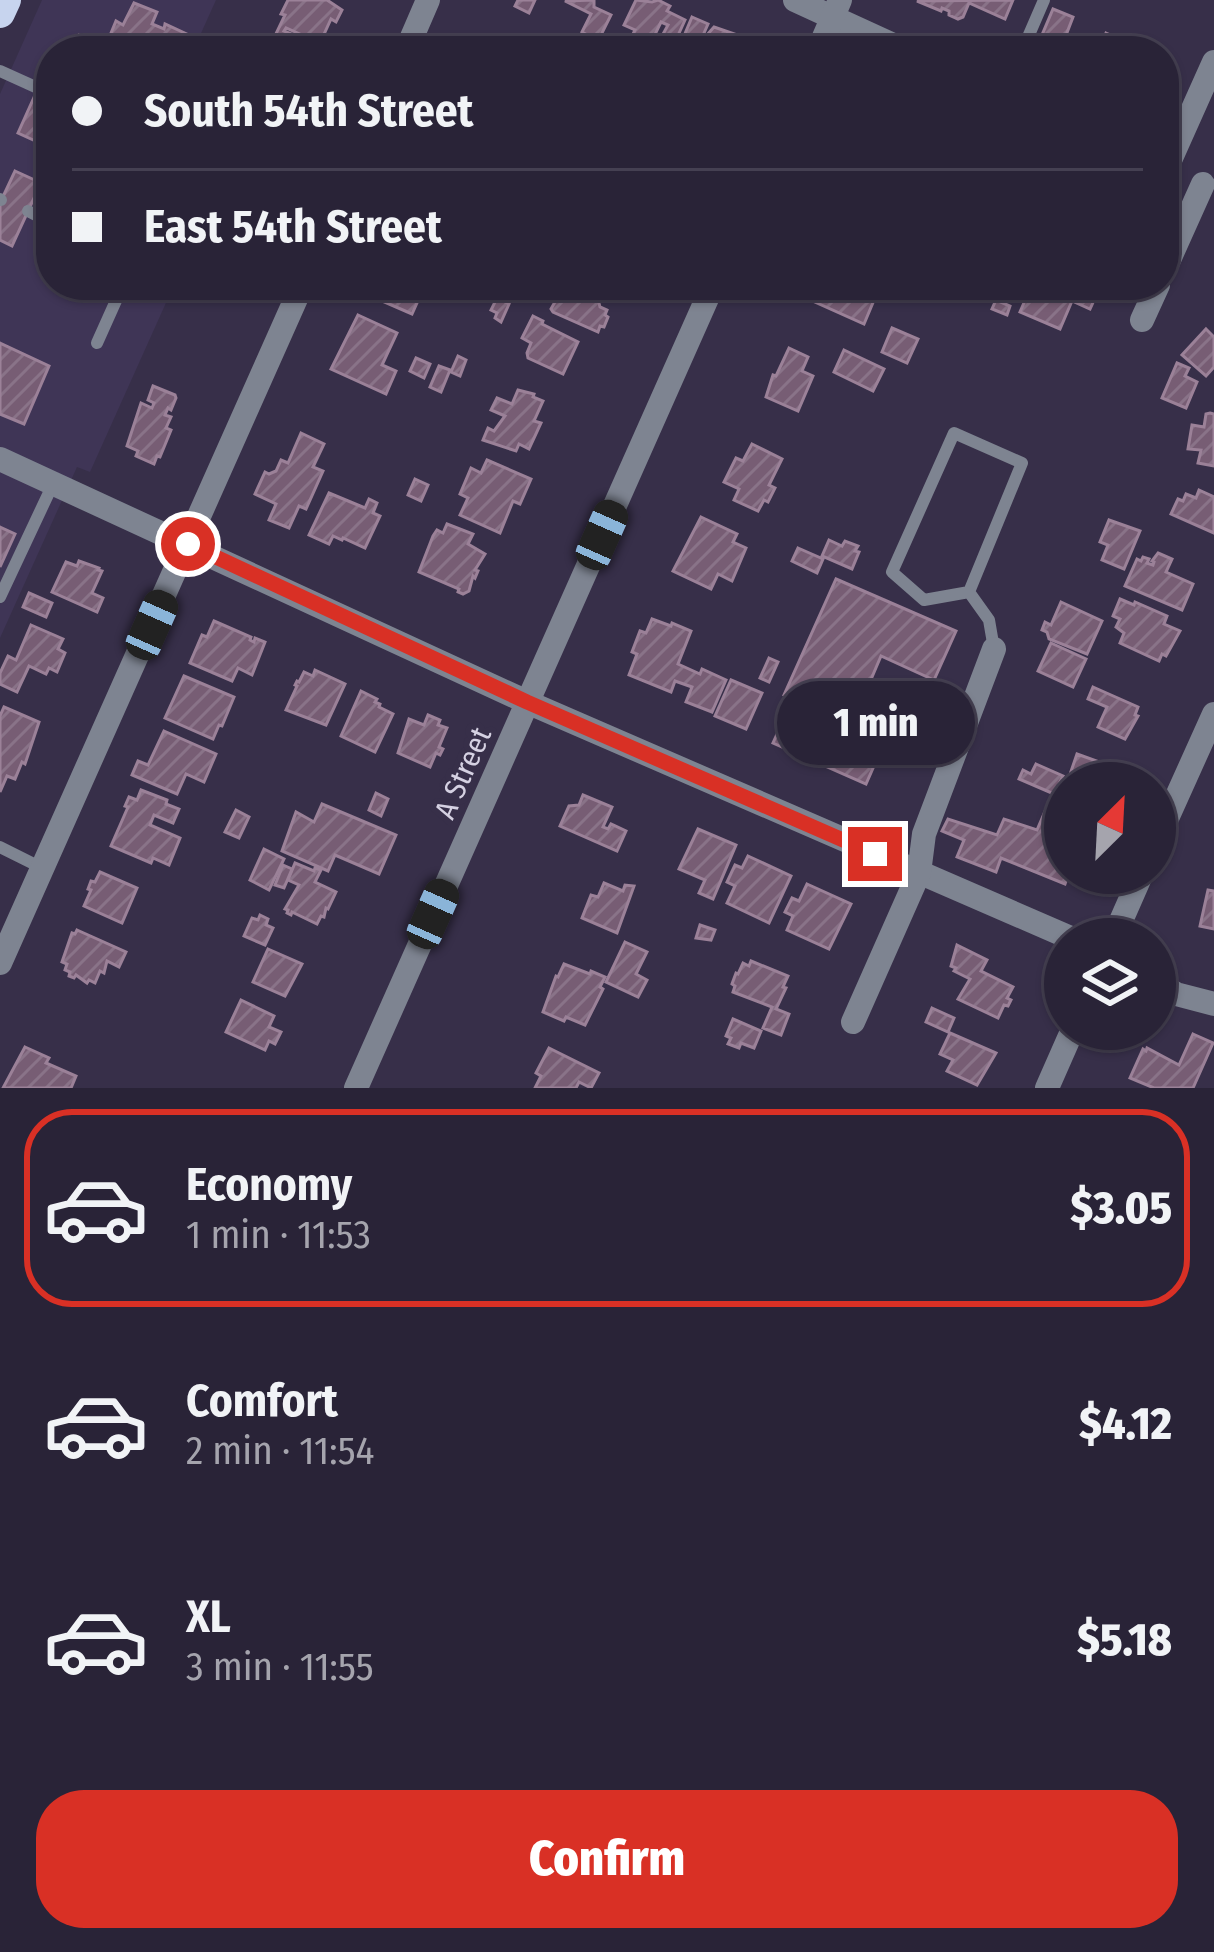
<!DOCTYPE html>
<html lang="en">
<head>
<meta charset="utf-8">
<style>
  :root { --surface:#292337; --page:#312b3f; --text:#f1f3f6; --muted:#a5a4ad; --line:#454052; --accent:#d93025 }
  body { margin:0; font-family:"Fira Sans Condensed",sans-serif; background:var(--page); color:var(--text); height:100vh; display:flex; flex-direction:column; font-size:45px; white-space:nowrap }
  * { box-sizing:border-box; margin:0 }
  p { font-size:39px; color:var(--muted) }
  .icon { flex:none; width:66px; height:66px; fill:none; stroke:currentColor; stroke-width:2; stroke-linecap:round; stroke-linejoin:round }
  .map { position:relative; height:1088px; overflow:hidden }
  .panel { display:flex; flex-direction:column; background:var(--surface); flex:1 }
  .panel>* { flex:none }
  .banner { position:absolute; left:36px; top:36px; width:1143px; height:264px; border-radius:48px; box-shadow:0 3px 9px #0004,0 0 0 3px var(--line); display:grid; align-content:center; height:264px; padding:0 36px; background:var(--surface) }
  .needle { width:78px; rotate:24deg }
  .controls { position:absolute; left:1044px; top:762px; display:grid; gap:24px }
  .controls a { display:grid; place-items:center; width:132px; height:132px; border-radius:50%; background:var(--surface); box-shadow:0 3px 9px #0004,0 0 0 3px var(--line); font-size:60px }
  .end { position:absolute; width:54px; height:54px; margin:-27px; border:15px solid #d93025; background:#fff; box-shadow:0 0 0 6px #fff }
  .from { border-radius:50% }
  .bubble { position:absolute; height:84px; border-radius:42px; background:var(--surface); box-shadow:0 3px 9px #0004,0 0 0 3px var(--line); font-size:39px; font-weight:800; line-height:84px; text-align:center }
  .car { position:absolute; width:36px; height:72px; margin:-36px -18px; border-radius:15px; box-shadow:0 0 9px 3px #0007; background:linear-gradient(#222 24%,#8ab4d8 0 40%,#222 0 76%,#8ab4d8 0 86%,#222 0) }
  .banner b { display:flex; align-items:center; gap:42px; height:114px; font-size:45px }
  .banner b+b { border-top:3px solid var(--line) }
  .banner i { width:30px; height:30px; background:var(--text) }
  ul { padding:21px 0 0; list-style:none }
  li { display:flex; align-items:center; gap:36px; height:198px; margin:0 24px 18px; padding:0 12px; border:6px solid transparent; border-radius:48px }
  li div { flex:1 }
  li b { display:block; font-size:45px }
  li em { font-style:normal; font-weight:800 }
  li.on { border-color:var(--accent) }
  li>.icon { width:108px; height:108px; stroke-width:1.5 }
  .action { display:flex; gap:24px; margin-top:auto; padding:24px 36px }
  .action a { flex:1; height:138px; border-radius:48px; background:var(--accent); color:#fff; font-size:48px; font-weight:800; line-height:138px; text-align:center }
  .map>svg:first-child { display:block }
  .built { fill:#3f3556 }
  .building { fill:url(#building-hatch); stroke:#9b8198; stroke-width:3 }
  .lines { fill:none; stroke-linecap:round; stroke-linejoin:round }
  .service { stroke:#7e8491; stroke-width:12 }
  .minor { stroke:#7e8491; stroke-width:24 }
  .primary { stroke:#c7d4ee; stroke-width:30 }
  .route { stroke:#d93025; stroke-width:15 }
  .labels { text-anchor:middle; stroke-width:12; stroke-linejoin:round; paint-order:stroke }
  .street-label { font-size:30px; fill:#d5d1e2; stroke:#372f49 }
</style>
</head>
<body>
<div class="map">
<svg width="1214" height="1088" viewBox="0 0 1214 1088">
  <defs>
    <pattern id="building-hatch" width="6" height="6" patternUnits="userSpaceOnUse" patternTransform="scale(3)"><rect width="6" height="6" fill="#775d74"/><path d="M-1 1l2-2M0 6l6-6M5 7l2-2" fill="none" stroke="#897388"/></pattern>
  </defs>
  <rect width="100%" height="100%" fill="#372f49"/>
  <!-- built -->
  <polygon class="built" points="42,0 216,0 193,51 51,51 51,285 174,285 90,472 77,467 0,638 0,94"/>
  <!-- building -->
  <g class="building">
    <polygon points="288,0 327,0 342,10 336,22 331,19 320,43 286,28 284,31 301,38 295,51 273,40 285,15 281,14"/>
    <polygon points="518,0 535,0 529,13 515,6"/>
    <polygon points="594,0 594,7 611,15 598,41 582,32 591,14 565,1"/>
    <polygon points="636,0 652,2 658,0 670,6 667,11 685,20 675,42 662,36 668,25 661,22 647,51 626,49 635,30 624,25"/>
    <polygon points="1013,0 1005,19 969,3 963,17 958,19 949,15 949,11 942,8 941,11 917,1"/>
    <polygon points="134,3 157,12 152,24 164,29 165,24 191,36 185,51 140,51 109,38 116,21 123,25"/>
    <polygon points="1053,9 1073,17 1063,43 1042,35"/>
    <polygon points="692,17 708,24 696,51 687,51 679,48"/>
    <polygon points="714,27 743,37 742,40 746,42 742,51 704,51 710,38 706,36"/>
    <polygon points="1106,33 1138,47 1136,51 1091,49 1097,35 1104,38"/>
    <polygon points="79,35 114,51 60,51 65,40 75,44"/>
    <polygon points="36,93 51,99 51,129 47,127 40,143 18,133"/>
    <polygon points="15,171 41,183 12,246 0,240 0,203"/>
    <polygon points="375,285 425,285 412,314 373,297"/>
    <polygon points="560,285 606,285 599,303 600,307 607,310 605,315 608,317 604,327 600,326 598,332 553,312 551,309 560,293 557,292"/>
    <polygon points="812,285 866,285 865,287 877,293 864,324 806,298"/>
    <polygon points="1020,285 1101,285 1090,309 1072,301 1060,329 1020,312 1030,289"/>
    <polygon points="497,298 509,304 501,322 495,318 497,313 491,310"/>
    <polygon points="996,300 1010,306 1007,315 992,309"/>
    <polygon points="358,315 397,333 382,365 396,371 386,394 331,369"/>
    <polygon points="533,316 543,321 542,324 578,342 563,374 528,358 527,353 531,343 522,338"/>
    <polygon points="892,328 918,339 907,363 882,352"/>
    <polygon points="1206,329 1214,337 1214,367 1206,376 1182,355"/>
    <polygon points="0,343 49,366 24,424 0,414"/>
    <polygon points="789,348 808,357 802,371 813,376 798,411 766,397 773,375 776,376"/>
    <polygon points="844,350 884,369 873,391 834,372"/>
    <polygon points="458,356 466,360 460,376 451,372"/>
    <polygon points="416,358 430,364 424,378 410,371"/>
    <polygon points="1177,363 1189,368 1185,376 1197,382 1186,408 1162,398"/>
    <polygon points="439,366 450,370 441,392 430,387"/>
    <polygon points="153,386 175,395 176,398 171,410 168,408 165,415 171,417 166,428 171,430 160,457 157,456 154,464 136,456 138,451 127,446 141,403 152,408 154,403 148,400"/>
    <polygon points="518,390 534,394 533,397 543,401 534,421 541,423 529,449 519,444 516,451 483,440 488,428 494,431 505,416 491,410 497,398 512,404"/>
    <polygon points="1210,413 1214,414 1214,466 1198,463 1201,450 1188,449 1192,425 1204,427 1206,414"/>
    <polygon points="301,433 324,444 313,467 323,471 306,509 299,506 289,528 269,520 276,504 255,494 265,472 269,474 276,471 281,460 288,463"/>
    <polygon points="752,444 782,459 769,485 775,488 768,502 764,500 758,511 734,500 739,489 724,482 736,458 743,461"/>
    <polygon points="487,460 531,479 520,504 513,501 500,533 460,515 468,498 460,494 471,468 481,473"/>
    <polygon points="415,479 428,485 421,501 408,495"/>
    <polygon points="1199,490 1214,497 1214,533 1171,514 1178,499 1183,501 1186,494 1196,498"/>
    <polygon points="329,493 365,508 369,499 377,503 373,513 380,516 365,548 343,538 342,540 333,536 329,544 309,535"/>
    <polygon points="701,517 737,534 733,542 746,548 732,581 718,574 711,589 673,571"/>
    <polygon points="1109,520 1140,531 1124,569 1102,560 1108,545 1100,542"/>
    <polygon points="447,524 473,534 468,544 485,554 475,570 478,571 475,578 473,576 469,591 463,594 458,592 459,589 419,572 433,536 437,530 443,533"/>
    <polygon points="0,527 15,534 0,567"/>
    <polygon points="829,540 842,546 845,541 858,546 855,551 859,552 852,569 822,556"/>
    <polygon points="798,548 823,559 817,573 792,561"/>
    <polygon points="1158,553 1172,559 1166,572 1193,584 1182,610 1125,586 1137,559 1141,561 1143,557 1149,559 1147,563 1153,565 1154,562 1152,561"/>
    <polygon points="79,561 99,568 98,570 102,571 92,593 103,598 97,612 52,592 66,562 77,566"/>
    <polygon points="836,579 956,631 934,680 881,656 858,710 892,725 866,784 773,743 793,699 784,695"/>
    <polygon points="29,593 52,603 46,617 23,607"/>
    <polygon points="1120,599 1134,605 1135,602 1167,616 1164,624 1180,631 1166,656 1162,654 1159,661 1120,643 1124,633 1116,627 1120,619 1113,616"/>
    <polygon points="1061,602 1102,621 1087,654 1049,639 1047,632 1042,630 1045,622 1051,625"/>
    <polygon points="652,619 671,626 672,623 691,631 678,664 700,674 702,669 726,680 712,712 686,702 692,687 675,681 671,692 629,675 637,654 632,652 640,631 646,633"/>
    <polygon points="214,621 251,637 250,640 254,642 255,638 265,642 252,675 238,668 232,681 190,663 202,635 207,637"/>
    <polygon points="31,625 63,639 58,649 65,653 57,672 49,668 46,674 29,666 17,692 0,684 0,673 8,656 16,660"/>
    <polygon points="1051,643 1086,659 1073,687 1038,671"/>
    <polygon points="769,658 778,662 769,682 760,678"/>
    <polygon points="315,670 345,684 326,725 286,710 297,686 295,685 297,681 299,682 304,672 313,676"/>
    <polygon points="184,676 234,697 222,726 219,725 213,739 165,718"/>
    <polygon points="731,680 762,693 746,729 715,716"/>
    <polygon points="1093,687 1138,707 1135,715 1138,716 1125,739 1098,727 1107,707 1088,699"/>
    <polygon points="361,691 377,699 375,702 380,704 379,707 393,714 375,752 341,736"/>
    <polygon points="4,707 39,722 25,764 22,762 15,779 7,776 0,792 0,716"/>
    <polygon points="428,715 440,720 438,725 447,728 439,747 443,749 440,755 436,753 430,767 398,753 409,719 424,725"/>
    <polygon points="164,731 216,754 204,782 186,774 177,794 132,775 138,761 148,765"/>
    <polygon points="1077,754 1116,768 1115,771 1120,773 1116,783 1067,783"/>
    <polygon points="1036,764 1063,776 1054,794 1019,779 1023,770 1031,774"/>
    <polygon points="141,790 167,800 166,804 179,809 173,823 154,815 150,825 180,838 169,865 153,858 151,863 111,846 128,807 125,806 129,797 137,800"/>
    <polygon points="376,793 388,799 381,816 369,810"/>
    <polygon points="583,795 612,807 603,827 608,829 611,824 626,831 617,851 560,826 569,806 579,805"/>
    <polygon points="1052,795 1065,800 1060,812 1065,814 1065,873 1069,873 1065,884 1001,858 996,872 957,857 964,840 942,831 948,819 997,835 1004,819 1037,830"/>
    <polygon points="322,804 396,835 379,874 335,855 328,871 282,851 296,812 314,822"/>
    <polygon points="236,810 249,817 239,838 225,832"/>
    <polygon points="698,829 736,845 713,899 699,893 705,880 679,869"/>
    <polygon points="264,849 284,859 269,890 250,880"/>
    <polygon points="748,856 791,876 769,923 727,903 735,886 727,882 735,865 742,868"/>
    <polygon points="295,863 314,871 315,868 321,870 315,882 336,892 328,909 326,908 324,917 321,916 317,924 292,912 291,915 287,913 288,910 285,909 299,885 288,880"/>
    <polygon points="283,865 292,869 284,888 275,885"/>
    <polygon points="100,872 137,888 122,923 84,906 91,890 88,889 91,881 95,882"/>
    <polygon points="604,883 623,891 625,885 634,886 617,933 582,918 591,895 598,897"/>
    <polygon points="807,884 851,904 829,949 787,930 793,916 785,912 792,898 799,901"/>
    <polygon points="1208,890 1214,891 1214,929 1200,926"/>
    <polygon points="260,915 268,919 266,925 273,928 265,945 244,936 252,918 258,920"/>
    <polygon points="700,925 715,930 711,940 696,938"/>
    <polygon points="77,930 126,952 119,967 107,961 104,973 100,971 95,983 89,980 87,983 76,975 74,978 69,976 70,972 65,970 67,964 62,962 72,933 75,934"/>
    <polygon points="625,942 647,952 636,974 647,980 638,997 606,982"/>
    <polygon points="957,945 987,960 981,971 1013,987 1007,998 1011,1000 1008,1006 1004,1005 998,1018 958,999 970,979 954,971 956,968 951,966"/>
    <polygon points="268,949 302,964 285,996 253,982"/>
    <polygon points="751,961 788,976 783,987 786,988 776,1009 789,1014 781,1035 763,1028 772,1007 733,992 735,986 732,984 736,973 738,974 743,963 749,966"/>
    <polygon points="564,964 590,974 591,971 605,977 600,987 603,989 585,1025 566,1017 564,1021 543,1012 556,976 558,977"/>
    <polygon points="241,1000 274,1016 269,1027 281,1032 275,1044 269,1041 265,1050 226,1032"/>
    <polygon points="932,1008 954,1018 948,1032 926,1022"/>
    <polygon points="733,1019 761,1031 754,1048 741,1043 739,1048 728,1044 731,1038 726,1036"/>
    <polygon points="950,1033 996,1053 977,1085 947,1071 953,1060 940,1054"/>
    <polygon points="1193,1034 1213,1043 1193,1088 1154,1088 1130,1078 1143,1049 1146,1051 1147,1048 1179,1065"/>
    <polygon points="25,1047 49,1058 46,1063 76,1076 71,1088 3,1088"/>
    <polygon points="549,1048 599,1073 591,1088 579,1082 576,1088 535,1088 541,1076 536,1073"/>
  </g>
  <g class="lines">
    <!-- service -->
    <g class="service">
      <polyline points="1022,51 1044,0"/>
      <polyline points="0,71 51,94"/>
      <polyline points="0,199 1,200"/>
      <polyline points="28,211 51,223"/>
      <polyline points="97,343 123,285"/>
      <polyline points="969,592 924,600 892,572 954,433 1022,463 969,592 989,620 994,649"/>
      <polyline points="0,597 53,484"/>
      <polyline points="0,847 42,868"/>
    </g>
    <!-- minor -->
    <g class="minor">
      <polyline points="795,0 906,51"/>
      <polyline points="406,51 428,0"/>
      <polyline points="818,51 840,0"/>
      <polyline points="1167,167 1214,62"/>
      <polyline points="1164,271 1203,184"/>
      <polyline points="1142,320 1158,285"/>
      <polyline points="0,459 527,702 1073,939"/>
      <polyline points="1155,845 1214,714"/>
      <polyline points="1113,939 1142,873"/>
      <polyline points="0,963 302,285"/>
      <polyline points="1155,981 1176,994 1214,1004"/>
      <polyline points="853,1022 919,873 924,834 994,649"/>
      <polyline points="356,1088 713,285"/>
      <polyline points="1047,1088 1073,1029"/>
    </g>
    <!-- primary -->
    <polyline class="primary" points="0,13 6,0"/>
  </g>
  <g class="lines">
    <!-- route -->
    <polyline class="route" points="188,544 527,702 875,854"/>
  </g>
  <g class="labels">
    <!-- street labels -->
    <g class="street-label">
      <text transform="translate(463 773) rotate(-66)" y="10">A Street</text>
    </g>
  </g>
</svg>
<div class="controls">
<a><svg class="needle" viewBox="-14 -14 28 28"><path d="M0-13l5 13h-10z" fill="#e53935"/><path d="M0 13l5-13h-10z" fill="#a5a4ad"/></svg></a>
<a><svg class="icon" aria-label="layers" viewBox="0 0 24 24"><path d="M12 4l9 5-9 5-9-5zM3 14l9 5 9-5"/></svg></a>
</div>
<i class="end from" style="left:188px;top:544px"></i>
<i class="end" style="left:875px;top:854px"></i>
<div class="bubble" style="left:777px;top:681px;width:198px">1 min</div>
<i class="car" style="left:602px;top:535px;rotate:24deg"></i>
<i class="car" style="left:152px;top:625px;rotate:24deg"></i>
<i class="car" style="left:433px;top:914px;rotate:24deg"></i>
<div class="banner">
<b><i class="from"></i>South 54th Street</b>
<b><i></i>East 54th Street</b>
</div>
</div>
<section class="panel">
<ul>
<li class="on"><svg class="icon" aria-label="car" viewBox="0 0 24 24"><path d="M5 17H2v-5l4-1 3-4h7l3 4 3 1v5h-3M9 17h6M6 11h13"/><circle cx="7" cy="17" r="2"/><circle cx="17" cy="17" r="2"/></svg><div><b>Economy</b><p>1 min · 11:53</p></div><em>$3.05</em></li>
<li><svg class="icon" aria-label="car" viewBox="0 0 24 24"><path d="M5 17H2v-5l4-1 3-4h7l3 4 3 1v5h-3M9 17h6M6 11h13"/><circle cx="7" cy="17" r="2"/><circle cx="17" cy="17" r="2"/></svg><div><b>Comfort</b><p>2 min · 11:54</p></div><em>$4.12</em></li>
<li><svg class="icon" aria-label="car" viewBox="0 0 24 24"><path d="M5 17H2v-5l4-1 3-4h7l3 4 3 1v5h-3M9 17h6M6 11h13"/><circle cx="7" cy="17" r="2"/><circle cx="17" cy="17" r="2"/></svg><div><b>XL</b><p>3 min · 11:55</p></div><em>$5.18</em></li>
</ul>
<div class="action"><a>Confirm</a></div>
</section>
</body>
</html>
